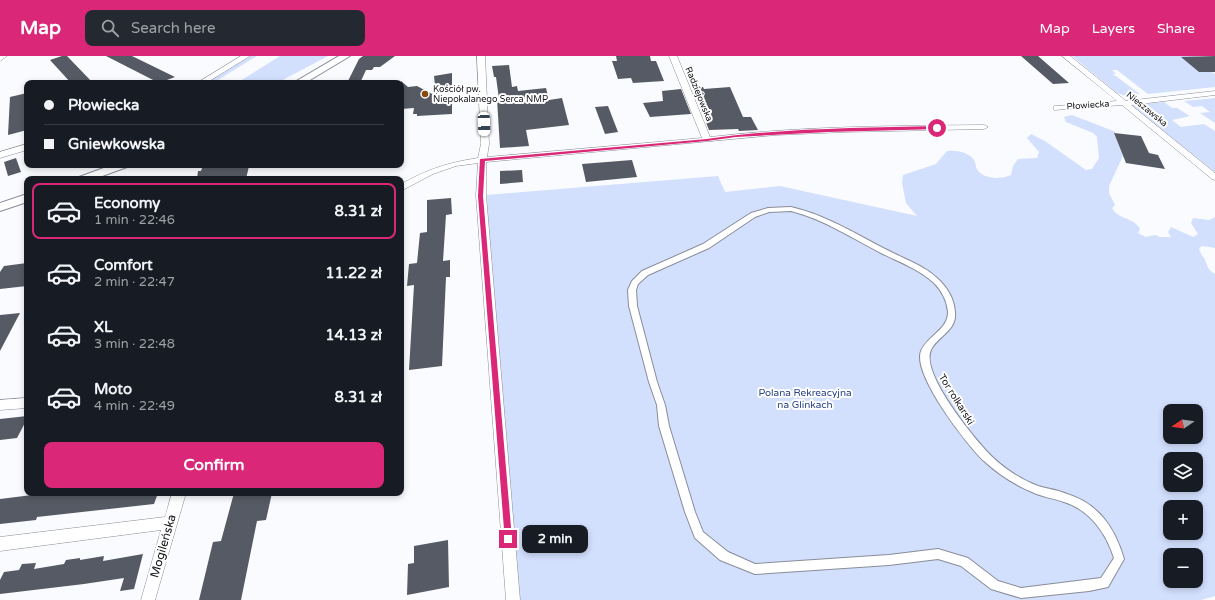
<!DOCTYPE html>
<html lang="en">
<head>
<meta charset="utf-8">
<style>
  :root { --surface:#171b24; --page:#242831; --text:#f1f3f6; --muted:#9ea1a6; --line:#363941; --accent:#db2777 }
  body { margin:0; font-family:"Varela Round",sans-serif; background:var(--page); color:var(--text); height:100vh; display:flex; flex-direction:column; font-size:15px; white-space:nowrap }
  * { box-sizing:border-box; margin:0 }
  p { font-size:13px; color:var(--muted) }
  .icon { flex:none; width:22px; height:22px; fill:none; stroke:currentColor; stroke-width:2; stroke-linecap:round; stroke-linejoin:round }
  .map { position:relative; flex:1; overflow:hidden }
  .panel { position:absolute; left:24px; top:120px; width:380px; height:320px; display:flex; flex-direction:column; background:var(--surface); border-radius:8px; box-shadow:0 2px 6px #0003 }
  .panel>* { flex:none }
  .banner { position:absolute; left:24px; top:24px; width:380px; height:88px; border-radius:8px; box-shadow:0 2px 6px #0003; display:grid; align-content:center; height:88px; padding:0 20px; background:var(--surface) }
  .needle { width:26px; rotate:257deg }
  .tools { position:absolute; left:1163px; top:348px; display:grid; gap:8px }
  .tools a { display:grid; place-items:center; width:40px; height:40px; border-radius:8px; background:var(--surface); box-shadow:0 2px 6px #0003; font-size:20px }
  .end { position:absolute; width:18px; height:18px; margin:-9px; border:5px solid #db2777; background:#fff; box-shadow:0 0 0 2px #fff }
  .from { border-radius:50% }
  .bubble { position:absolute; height:28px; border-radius:8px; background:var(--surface); box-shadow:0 2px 6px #0003; font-size:13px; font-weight:700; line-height:28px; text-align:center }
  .car { position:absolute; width:12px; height:24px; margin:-12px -6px; border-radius:5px; box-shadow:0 0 3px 1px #0007; background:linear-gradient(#fff 24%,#345 0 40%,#fff 0 76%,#345 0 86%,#fff 0) }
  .banner b { display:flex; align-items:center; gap:14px; height:38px; font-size:15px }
  .banner b+b { border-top:1px solid var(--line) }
  .banner i { width:10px; height:10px; background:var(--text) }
  ul { padding:7px 0 0; list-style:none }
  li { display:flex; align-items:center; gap:12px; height:56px; margin:0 8px 6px; padding:0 12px; border:2px solid transparent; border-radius:8px }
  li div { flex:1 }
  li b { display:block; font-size:15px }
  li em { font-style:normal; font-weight:700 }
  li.active { border-color:var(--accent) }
  li>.icon { width:36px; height:36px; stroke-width:1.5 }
  .cta { display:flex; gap:8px; margin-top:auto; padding:8px 20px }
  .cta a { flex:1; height:46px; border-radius:8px; background:var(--accent); color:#fff; font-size:16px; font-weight:700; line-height:46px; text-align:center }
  header { display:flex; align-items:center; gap:24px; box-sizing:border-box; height:56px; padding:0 20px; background:var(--accent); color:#fff }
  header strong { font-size:19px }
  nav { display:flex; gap:22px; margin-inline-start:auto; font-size:14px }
  .search { width:280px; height:36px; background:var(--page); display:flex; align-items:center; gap:10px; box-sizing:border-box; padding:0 14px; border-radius:8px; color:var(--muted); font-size:15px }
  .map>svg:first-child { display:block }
  .green { fill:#d2dffd; fill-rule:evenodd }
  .building { fill:#565a64 }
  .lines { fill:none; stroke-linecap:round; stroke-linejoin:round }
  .pedestrian-casing { stroke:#888d98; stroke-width:2 }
  .minor-casing { stroke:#888d98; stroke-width:1 }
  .tertiary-casing { stroke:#888d98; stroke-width:2 }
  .pedestrian { fill:#fff; fill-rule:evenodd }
  .minor { fill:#fff; fill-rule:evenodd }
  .tertiary { fill:#fff; fill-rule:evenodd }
  .route { fill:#db2777 }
  .poi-dot { fill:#894a10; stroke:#fff; stroke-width:1.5 }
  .labels { text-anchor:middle; stroke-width:4; stroke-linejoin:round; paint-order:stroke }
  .far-poi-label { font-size:9px; fill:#16171c; stroke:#fff; text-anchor:start }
  .far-street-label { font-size:9px; fill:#16171c; stroke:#fff }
  .park-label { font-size:10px; fill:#2a438c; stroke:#fff }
  .street-label { font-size:10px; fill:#16171c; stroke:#fff }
  .near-street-label { font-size:12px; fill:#16171c; stroke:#fff }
</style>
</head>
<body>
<header>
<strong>Map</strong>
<div class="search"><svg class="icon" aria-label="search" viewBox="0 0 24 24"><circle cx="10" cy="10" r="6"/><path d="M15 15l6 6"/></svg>Search here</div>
<nav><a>Map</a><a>Layers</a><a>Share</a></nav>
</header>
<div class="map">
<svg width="1215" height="544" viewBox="0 0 1215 544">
  <rect width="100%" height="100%" fill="#fafbfe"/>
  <!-- green -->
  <g class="green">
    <polygon points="250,0 257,0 213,27 205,27"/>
    <polygon points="280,0 328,0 277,27 237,27"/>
    <path d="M1072 0H1196L1208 9 1194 12C1202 18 1209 13 1215 18V31L1148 38 1117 14H1112L1116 18H1113L1140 38 1126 40 1117 37Z"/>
    <polygon points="1215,42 1215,67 1200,57 1210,56 1202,50 1193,51 1184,45"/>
    <polygon points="1164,46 1172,52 1177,52 1190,60 1172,64 1181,71 1204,68 1215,75 1215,116 1129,49"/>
    <path d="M1072 59 1116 76 1114 77 1123 100 1109 130V137L1115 149 1112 152C1118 164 1134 161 1140 173L1138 177 1146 181 1155 179 1160 181H1171L1168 176 1171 171 1193 181 1198 178 1191 167 1193 162 1209 164 1215 161V192L1202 190 1199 192C1200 197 1203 200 1205 204 1208 211 1208 214 1215 218V540L1201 544H513L489 238 487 139 718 120 725 136 780 130 917 160 906 147 902 127 903 119 936 108 947 95C956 94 971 96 975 106 976 110 976 112 978 115 987 124 1001 123 1011 119L1013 110 1018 103 1037 102 1039 96 1027 82 1031 78 1045 85 1086 114 1092 113 1099 102 1097 81 1093 77 1066 66 1064 61ZM1170 355H1196V381H1170ZM1170 403H1196V429H1170ZM1170 451H1196V477H1170ZM1170 499H1196V525H1170Z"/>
  </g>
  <!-- building -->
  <g class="building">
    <polygon points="62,0 67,0 93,27 71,27 50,4"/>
    <polygon points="106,0 132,0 175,21 159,27"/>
    <polygon points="363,0 395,0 380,11 374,11 372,14 366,14 360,27 347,27 359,3"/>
    <polygon points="616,0 650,0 651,5 656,5 664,25 633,27 631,22 618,23 612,5 617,5"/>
    <polygon points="1021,0 1038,0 1069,27 1053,28"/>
    <polygon points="1215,0 1215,16 1199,16 1181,1"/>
    <polygon points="509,9 512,31 517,30 518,35 546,32 549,44 562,42 569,69 526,74 529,90 500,92 497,43 499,43 496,21 494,21 492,10"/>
    <polygon points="452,17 452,29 436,39 452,45 452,58 417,60 417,58 413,58 414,52 401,53 401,25 408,31 417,30 436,40 434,20"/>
    <polygon points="703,31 704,33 730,31 743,61 751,61 758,74 739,75 738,73 709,74 692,32"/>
    <polygon points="681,33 691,58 650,61 643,47 663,45 662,35"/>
    <polygon points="27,37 27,74 8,79 10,41"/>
    <polygon points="608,50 618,76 605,78 595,51"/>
    <polygon points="1114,77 1141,80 1149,97 1158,99 1165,113 1126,107"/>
    <polygon points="16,102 21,116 8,120 4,106"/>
    <polygon points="632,104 637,121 586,126 582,108"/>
    <polygon points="203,109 228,109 227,112 249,110 246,123 197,123 198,115 201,115"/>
    <polygon points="522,114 523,126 500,128 500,115"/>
    <polygon points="451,142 452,158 446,159 443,205 450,204 450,221 446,221 442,310 409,314 414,229 407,230 409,208 417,207 420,177 427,176 427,144"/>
    <polygon points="27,207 27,230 0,233 0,216 4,210"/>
    <polygon points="20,257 0,295 0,259"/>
    <polygon points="27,360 27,363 17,382 0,384 0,363"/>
    <polygon points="48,437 158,437 154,448 37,461 36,464 0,468 0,443"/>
    <polygon points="234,437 272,437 266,464 257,465 241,544 199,544 213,486 221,485"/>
    <polygon points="448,484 449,531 407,539 408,508 414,507 414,490"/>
    <polygon points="143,498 134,533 120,535 124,522 84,528 0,538 0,524 4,516 19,514 22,508 36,507 34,513 64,508 66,504 80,502 80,504 104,500 103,505"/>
  </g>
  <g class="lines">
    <defs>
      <path id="pedestrian" d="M791 151C826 159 856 178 887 194 904 203 923 209 937 222 947 231 954 242 955 256 957 274 940 279 932 292 918 313 968 374 982 390 996 407 1017 422 1038 430 1048 433 1058 434 1067 438 1099 448 1115 472 1124 503L1108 531 1089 535 1021 542 991 533 961 510 938 503 889 509 755 518 720 504 695 482 685 456 659 370 657 349 649 326 629 250 628 234 632 225 642 215 703 188 751 157 768 152ZM791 155C823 163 852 182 881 197 899 206 919 213 934 227 942 235 947 245 948 256 948 274 928 279 921 295 912 318 967 389 984 405 998 418 1015 429 1032 436 1042 441 1053 442 1064 446 1090 454 1106 477 1114 502L1101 522 1021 532 998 525 968 502 938 493 889 499 755 508 728 496 703 476 695 456 669 370 665 349 657 326 637 250 636 234 638 228 648 219 709 192 755 161 769 156Z"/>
      <g id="minor">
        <polygon points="0,0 7,0 0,5"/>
        <polygon points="241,0 250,0 206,27 197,27"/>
        <path d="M477 0H485L489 88 487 101 702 82 669 0H677L710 81C801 70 892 70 984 69L988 71 984 73 845 76 776 79 486 106V139L520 544H506L476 139 478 107 456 110 433 118 401 135V128C429 113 446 107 478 102L481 88Z"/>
        <polygon points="1062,0 1070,0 1126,45 1215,35 1215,39 1131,49 1215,117 1215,124 1212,123 1122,49 1054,54 1054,50 1057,50 1117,45"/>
        <polygon points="27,88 27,94 0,102 0,96"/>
        <polygon points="27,342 27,352 0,354 0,344"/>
        <polygon points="172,437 186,437 155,544 141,544 161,474 0,495 0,481 165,461"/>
      </g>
      <g id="tertiary">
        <polygon points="339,0 350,0 305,27 293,27"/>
        <polygon points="112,109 128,109 127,111 94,123 77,123 79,121"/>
        <polygon points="27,138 27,146 0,155 0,147"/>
      </g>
    </defs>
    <!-- pedestrian casing -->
    <use href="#pedestrian" class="pedestrian-casing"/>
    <!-- minor casing -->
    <use href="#minor" class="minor-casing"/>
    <!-- tertiary casing -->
    <use href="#tertiary" class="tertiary-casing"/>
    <!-- pedestrian -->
    <use href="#pedestrian" class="pedestrian"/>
    <!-- minor -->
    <use href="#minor" class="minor"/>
    <!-- tertiary -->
    <use href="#tertiary" class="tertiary"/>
  </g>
  <!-- route -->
  <path class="route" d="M937 70 939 73 828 76 736 81 707 85 485 105 483 140 512 483 508 487 505 486 478 140 480 103 707 83C783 72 860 72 937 70Z"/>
  <!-- markers -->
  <circle class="poi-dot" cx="425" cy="38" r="4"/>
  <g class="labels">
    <!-- far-poi labels -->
    <g class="far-poi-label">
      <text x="433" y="36">Kościół pw.<tspan x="433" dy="10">Niepokalanego Serca NMP</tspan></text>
    </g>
    <!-- far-street labels -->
    <g class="far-street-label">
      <text transform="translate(699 38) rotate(68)" y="3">Radziejowska</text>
      <text transform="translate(1088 49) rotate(-4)" y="3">Płowiecka</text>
      <text transform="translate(1147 53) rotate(39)" y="3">Nieszawska</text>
    </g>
    <!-- park labels -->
    <g class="park-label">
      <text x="805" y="340">Polana Rekreacyjna<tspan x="805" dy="12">na Glinkach</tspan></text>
    </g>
    <!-- street labels -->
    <g class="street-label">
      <text transform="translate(957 343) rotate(58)" y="4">Tor rolkarski</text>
    </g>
    <!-- near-street labels -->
    <g class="near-street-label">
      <text transform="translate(163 490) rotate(-74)" y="4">Mogileńska</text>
    </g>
  </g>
</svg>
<div class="tools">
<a><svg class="needle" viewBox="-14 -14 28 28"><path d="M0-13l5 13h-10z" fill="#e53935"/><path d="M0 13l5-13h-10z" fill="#9ea1a6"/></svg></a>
<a><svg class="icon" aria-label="layers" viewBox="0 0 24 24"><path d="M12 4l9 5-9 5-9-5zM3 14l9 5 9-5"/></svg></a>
<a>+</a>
<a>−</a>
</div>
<i class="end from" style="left:937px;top:72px"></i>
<i class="end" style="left:508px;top:483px"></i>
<div class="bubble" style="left:522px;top:469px;width:66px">2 min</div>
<i class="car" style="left:484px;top:68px;rotate:178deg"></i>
<div class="banner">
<b><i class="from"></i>Płowiecka</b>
<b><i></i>Gniewkowska</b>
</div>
<section class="panel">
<ul>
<li class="active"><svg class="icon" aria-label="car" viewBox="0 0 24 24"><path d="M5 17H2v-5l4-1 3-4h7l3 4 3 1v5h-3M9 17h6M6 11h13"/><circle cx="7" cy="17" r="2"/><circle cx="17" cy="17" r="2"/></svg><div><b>Economy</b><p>1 min · 22:46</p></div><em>8.31 zł</em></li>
<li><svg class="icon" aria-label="car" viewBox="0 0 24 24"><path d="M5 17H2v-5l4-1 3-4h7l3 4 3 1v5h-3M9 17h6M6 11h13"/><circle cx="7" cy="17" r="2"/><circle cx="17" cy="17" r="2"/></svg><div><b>Comfort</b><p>2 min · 22:47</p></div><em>11.22 zł</em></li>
<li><svg class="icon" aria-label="car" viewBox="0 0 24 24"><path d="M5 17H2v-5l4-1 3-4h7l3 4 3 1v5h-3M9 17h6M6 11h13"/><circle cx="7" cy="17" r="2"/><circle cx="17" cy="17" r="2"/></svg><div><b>XL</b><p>3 min · 22:48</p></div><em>14.13 zł</em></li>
<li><svg class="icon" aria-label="car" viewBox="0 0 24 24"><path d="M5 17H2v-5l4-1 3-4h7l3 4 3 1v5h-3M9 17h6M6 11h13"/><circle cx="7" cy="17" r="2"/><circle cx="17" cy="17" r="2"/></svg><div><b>Moto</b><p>4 min · 22:49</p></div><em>8.31 zł</em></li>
</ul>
<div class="cta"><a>Confirm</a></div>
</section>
</div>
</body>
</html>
